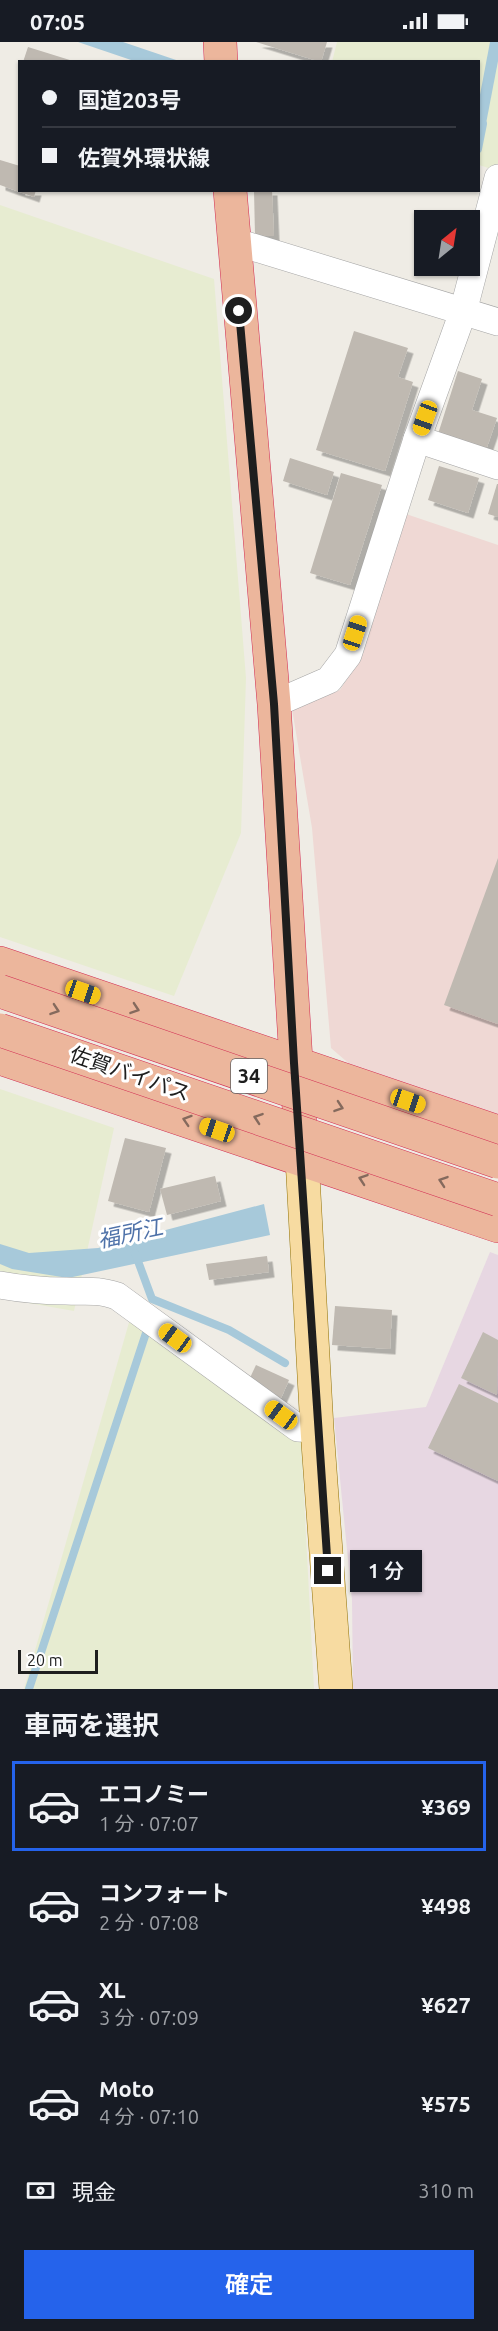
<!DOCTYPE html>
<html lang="ja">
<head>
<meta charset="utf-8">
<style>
  :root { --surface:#171b24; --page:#242831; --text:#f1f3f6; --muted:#9ea1a6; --line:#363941; --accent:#2563eb }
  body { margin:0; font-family:Ubuntu,"Noto Sans JP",sans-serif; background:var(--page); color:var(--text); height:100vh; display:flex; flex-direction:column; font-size:22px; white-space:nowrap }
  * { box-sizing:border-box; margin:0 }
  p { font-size:20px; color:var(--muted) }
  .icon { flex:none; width:33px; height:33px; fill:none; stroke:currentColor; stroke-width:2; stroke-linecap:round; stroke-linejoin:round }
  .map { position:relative; height:1647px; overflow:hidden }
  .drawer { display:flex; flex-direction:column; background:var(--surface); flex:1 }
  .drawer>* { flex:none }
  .top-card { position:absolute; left:18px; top:18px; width:462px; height:132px; border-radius:0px; box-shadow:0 2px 4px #0004; display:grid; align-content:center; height:132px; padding:0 24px; background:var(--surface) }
  .needle { width:39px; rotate:30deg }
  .tools { position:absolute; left:414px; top:168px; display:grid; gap:12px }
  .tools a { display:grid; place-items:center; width:66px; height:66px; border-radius:0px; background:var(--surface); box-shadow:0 2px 4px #0004; font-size:30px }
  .scale { position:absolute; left:18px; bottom:15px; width:80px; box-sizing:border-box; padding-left:6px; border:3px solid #1e1e1e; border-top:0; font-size:16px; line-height:21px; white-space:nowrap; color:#1e1e1e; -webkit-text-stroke:4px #fff; paint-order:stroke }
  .end { position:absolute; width:27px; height:27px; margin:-14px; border:8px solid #1e1e1e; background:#fff; box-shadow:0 0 0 3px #fff }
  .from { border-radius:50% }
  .bubble { position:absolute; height:42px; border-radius:0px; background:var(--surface); box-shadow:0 2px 4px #0004; font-size:20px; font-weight:600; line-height:42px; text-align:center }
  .car { position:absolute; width:18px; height:36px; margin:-18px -9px; border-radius:8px; box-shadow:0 0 4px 2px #0007; background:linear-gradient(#f5c518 24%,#345 0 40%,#f5c518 0 76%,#345 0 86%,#f5c518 0) }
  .top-card b { display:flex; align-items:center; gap:21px; height:57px; font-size:22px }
  .top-card b+b { border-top:2px solid var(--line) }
  .top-card i { width:15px; height:15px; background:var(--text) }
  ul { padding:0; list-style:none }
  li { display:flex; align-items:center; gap:18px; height:90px; margin:0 12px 9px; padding:0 12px; border:3px solid transparent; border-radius:0px }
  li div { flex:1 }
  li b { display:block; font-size:22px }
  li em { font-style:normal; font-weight:600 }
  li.active { border-color:var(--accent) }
  li>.icon { width:54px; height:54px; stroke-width:1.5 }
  h2 { padding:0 24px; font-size:27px; line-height:72px }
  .pay { display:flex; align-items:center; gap:15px; height:66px; padding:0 24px; font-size:22px }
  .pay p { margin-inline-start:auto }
  .primary-button { display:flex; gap:12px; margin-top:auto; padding:12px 24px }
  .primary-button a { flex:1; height:69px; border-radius:0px; background:var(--accent); color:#fff; font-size:24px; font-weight:600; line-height:69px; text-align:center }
  .status { display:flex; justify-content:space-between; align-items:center; height:42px; padding:0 30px; background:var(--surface); direction:ltr }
  .status svg { height:16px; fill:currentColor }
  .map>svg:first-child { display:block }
  .commercial { fill:#efd8d4 }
  .industrial { fill:#e7d7e2 }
  .farmland { fill:#e7ecd1 }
  .water { fill:#a7c9da }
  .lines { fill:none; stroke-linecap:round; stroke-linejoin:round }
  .stream { stroke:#a7c9da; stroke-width:8 }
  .building { fill:#bfb9b1; filter:url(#shadow) }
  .minor-casing { stroke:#a5a5a5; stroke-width:28 }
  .primary-casing { stroke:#917207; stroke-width:34 }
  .trunk-casing { stroke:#d22c53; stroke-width:34 }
  .minor { stroke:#fff; stroke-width:27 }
  .primary { stroke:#f7dba1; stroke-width:33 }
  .trunk { stroke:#ecb69c; stroke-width:33 }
  .trunk-bridge-casing { stroke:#d22c53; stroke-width:34; stroke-linecap:butt }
  .trunk-bridge { stroke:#ecb69c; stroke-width:33 }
  .oneway { stroke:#856a5d }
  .route { stroke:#1e1e1e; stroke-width:8 }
  .labels { text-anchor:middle; stroke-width:6; stroke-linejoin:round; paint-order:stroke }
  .shield { fill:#fff; stroke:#626262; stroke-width:1.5 }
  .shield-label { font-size:20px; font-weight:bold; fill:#1e1e1e }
  .street-label { font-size:21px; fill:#1e1e1e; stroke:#fff }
  .water-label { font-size:22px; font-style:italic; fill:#4f72a9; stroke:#fff }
</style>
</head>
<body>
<div class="status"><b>07:05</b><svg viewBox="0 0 49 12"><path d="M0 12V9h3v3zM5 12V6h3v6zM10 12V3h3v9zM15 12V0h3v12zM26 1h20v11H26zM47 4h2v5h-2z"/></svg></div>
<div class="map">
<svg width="498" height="1647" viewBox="0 0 498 1647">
  <defs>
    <filter id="shadow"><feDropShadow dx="5.5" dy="5.5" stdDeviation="0" flood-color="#0004"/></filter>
  </defs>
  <rect width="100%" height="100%" fill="#efece5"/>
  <!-- commercial -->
  <polygon class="commercial" points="406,472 498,503 498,1073 353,1025 331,1006 312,786 292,667 340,648 363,612"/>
  <!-- industrial -->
  <polygon class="industrial" points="490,1210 498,1213 498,1647 353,1647 352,1558 334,1376 426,1365"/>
  <!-- farmland -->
  <g class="farmland">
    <polygon points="337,0 498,0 498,129 479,123 478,20 332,20"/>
    <polygon points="0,163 214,237 246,636 241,791 174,954 0,895"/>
    <polygon points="0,1047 114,1086 74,1269 0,1256"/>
    <polygon points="130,1277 301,1398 314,1647 24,1647"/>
  </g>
  <!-- water -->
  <g class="water">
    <polygon points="78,0 123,0 179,19 134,19"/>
    <polygon points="490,0 498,0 498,19 484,92 479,92 479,58"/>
    <polygon points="264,1162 270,1193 68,1236 12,1227 0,1222 0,1202 29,1211 98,1206"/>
  </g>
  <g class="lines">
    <!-- stream -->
    <g class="stream">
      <polyline points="478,107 483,82"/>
      <polyline points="135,1211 152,1257 229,1288 285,1321"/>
      <polyline points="29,1647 146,1291"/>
    </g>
  </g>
  <!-- building -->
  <g class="building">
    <polygon points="256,0 327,0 321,20"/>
    <polygon points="28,5 73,19 73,20 23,20"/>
    <polygon points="0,118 20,124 20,148 36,148 34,155 0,143"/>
    <polygon points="254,148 272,148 274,194 255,194"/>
    <polygon points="354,289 408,306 398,335 413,340 385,429 316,408"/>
    <polygon points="458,329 482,337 472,368 497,376 486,408 438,392"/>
    <polygon points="290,416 334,430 327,453 283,439"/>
    <polygon points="439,424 479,436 468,471 428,458"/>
    <polygon points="341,431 382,443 350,543 310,531"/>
    <polygon points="497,442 498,442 498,475 488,472"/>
    <polygon points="498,816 498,982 444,963"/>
    <polygon points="125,1096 166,1106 149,1170 108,1159"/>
    <polygon points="215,1134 221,1159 167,1173 160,1147"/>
    <polygon points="267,1214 269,1230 209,1238 206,1222"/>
    <polygon points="335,1264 392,1268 390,1307 332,1303"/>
    <polygon points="483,1290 498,1298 497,1353 461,1336"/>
    <polygon points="256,1323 289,1338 281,1356 248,1340"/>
    <polygon points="459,1342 498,1361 498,1439 428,1406"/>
  </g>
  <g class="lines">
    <defs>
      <g id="minor">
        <polyline points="233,199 498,280"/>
        <polyline points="417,397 498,424"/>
        <polyline points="274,662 329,638 348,613 417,397 463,270 498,136"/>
        <path d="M0 1243C22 1247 44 1249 66 1249 89 1250 94 1247 117 1254L298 1386 317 1387"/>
      </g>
      <polyline id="primary" points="302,1116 317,1387 336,1647"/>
      <g id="trunk">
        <polyline points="220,0 221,20"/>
        <polyline points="230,148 274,662 302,1116"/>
        <polyline points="0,921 498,1090"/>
        <polyline points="0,1016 498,1184"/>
      </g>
    </defs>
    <!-- minor casing -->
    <use href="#minor" class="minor-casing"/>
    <!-- primary casing -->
    <use href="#primary" class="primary-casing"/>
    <!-- trunk casing -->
    <use href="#trunk" class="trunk-casing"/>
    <!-- minor -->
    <use href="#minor" class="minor"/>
    <!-- primary -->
    <use href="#primary" class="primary"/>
    <!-- trunk -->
    <use href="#trunk" class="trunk"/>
    <defs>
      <g id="trunk-bridge">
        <polyline points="0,949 498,1120"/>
        <polyline points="0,988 498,1158"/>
      </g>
    </defs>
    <!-- trunk-bridge casing -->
    <use href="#trunk-bridge" class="trunk-bridge-casing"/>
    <!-- trunk-bridge -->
    <use href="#trunk-bridge" class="trunk-bridge"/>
  </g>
  <!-- one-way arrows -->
  <defs><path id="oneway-chevron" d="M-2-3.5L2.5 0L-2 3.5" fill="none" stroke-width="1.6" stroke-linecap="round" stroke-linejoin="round" transform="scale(1.5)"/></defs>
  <g class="oneway">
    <use href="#oneway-chevron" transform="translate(135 967) rotate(19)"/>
    <use href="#oneway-chevron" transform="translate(55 968) rotate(19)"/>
    <use href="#oneway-chevron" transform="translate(339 1065) rotate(19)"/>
    <use href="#oneway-chevron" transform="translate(258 1076) rotate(-161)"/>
    <use href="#oneway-chevron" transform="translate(187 1078) rotate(-162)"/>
    <use href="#oneway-chevron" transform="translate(363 1137) rotate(-161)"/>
    <use href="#oneway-chevron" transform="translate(443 1139) rotate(-161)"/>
  </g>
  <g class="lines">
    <!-- route -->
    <polyline class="route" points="239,269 274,662 294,1021 328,1529"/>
  </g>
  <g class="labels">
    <!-- shield labels -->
    <rect class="shield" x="231" y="1017" width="36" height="34" rx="4.5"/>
    <g class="shield-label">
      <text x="249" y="1041">34</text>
    </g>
    <!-- street labels -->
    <g class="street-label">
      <text transform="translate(130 1032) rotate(19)" y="7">佐賀バイパス</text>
    </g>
    <!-- water labels -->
    <g class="water-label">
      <text transform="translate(130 1191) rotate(-12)" y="8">福所江</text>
    </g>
  </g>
</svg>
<div class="tools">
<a><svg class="needle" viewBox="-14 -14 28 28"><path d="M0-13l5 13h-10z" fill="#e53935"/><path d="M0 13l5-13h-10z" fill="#9ea1a6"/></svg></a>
</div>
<div class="scale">20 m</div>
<i class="end from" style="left:239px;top:269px"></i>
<i class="end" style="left:328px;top:1529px"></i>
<div class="bubble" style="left:350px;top:1508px;width:72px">1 分</div>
<i class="car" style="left:425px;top:376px;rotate:200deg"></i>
<i class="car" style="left:355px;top:591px;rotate:18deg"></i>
<i class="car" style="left:83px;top:950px;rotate:109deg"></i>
<i class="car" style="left:408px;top:1059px;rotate:109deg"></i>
<i class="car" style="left:217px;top:1088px;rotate:289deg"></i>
<i class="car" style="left:175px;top:1296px;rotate:306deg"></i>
<i class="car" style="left:281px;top:1373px;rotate:306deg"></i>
<div class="top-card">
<b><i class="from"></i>国道203号</b>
<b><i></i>佐賀外環状線</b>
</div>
</div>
<section class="drawer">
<h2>車両を選択</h2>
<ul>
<li class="active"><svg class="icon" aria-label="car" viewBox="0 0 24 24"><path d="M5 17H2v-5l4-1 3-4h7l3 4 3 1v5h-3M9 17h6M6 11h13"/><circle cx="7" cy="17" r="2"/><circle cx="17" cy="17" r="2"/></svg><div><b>エコノミー</b><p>1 分 · 07:07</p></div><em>¥369</em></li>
<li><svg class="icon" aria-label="car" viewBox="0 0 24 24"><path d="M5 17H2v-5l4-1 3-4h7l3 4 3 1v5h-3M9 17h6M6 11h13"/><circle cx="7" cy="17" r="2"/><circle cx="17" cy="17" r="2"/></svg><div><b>コンフォート</b><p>2 分 · 07:08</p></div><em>¥498</em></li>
<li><svg class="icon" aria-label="car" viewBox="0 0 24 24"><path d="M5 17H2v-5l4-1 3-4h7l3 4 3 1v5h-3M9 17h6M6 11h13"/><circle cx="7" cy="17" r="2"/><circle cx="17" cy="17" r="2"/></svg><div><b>XL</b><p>3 分 · 07:09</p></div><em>¥627</em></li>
<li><svg class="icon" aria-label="car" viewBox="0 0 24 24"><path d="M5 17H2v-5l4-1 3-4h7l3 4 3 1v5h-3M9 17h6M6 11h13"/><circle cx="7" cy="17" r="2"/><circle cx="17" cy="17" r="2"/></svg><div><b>Moto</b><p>4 分 · 07:10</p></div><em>¥575</em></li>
</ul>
<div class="pay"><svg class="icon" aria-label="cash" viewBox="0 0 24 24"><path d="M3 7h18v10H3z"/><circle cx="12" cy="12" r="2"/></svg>現金<p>310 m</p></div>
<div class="primary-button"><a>確定</a></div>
</section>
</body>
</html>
